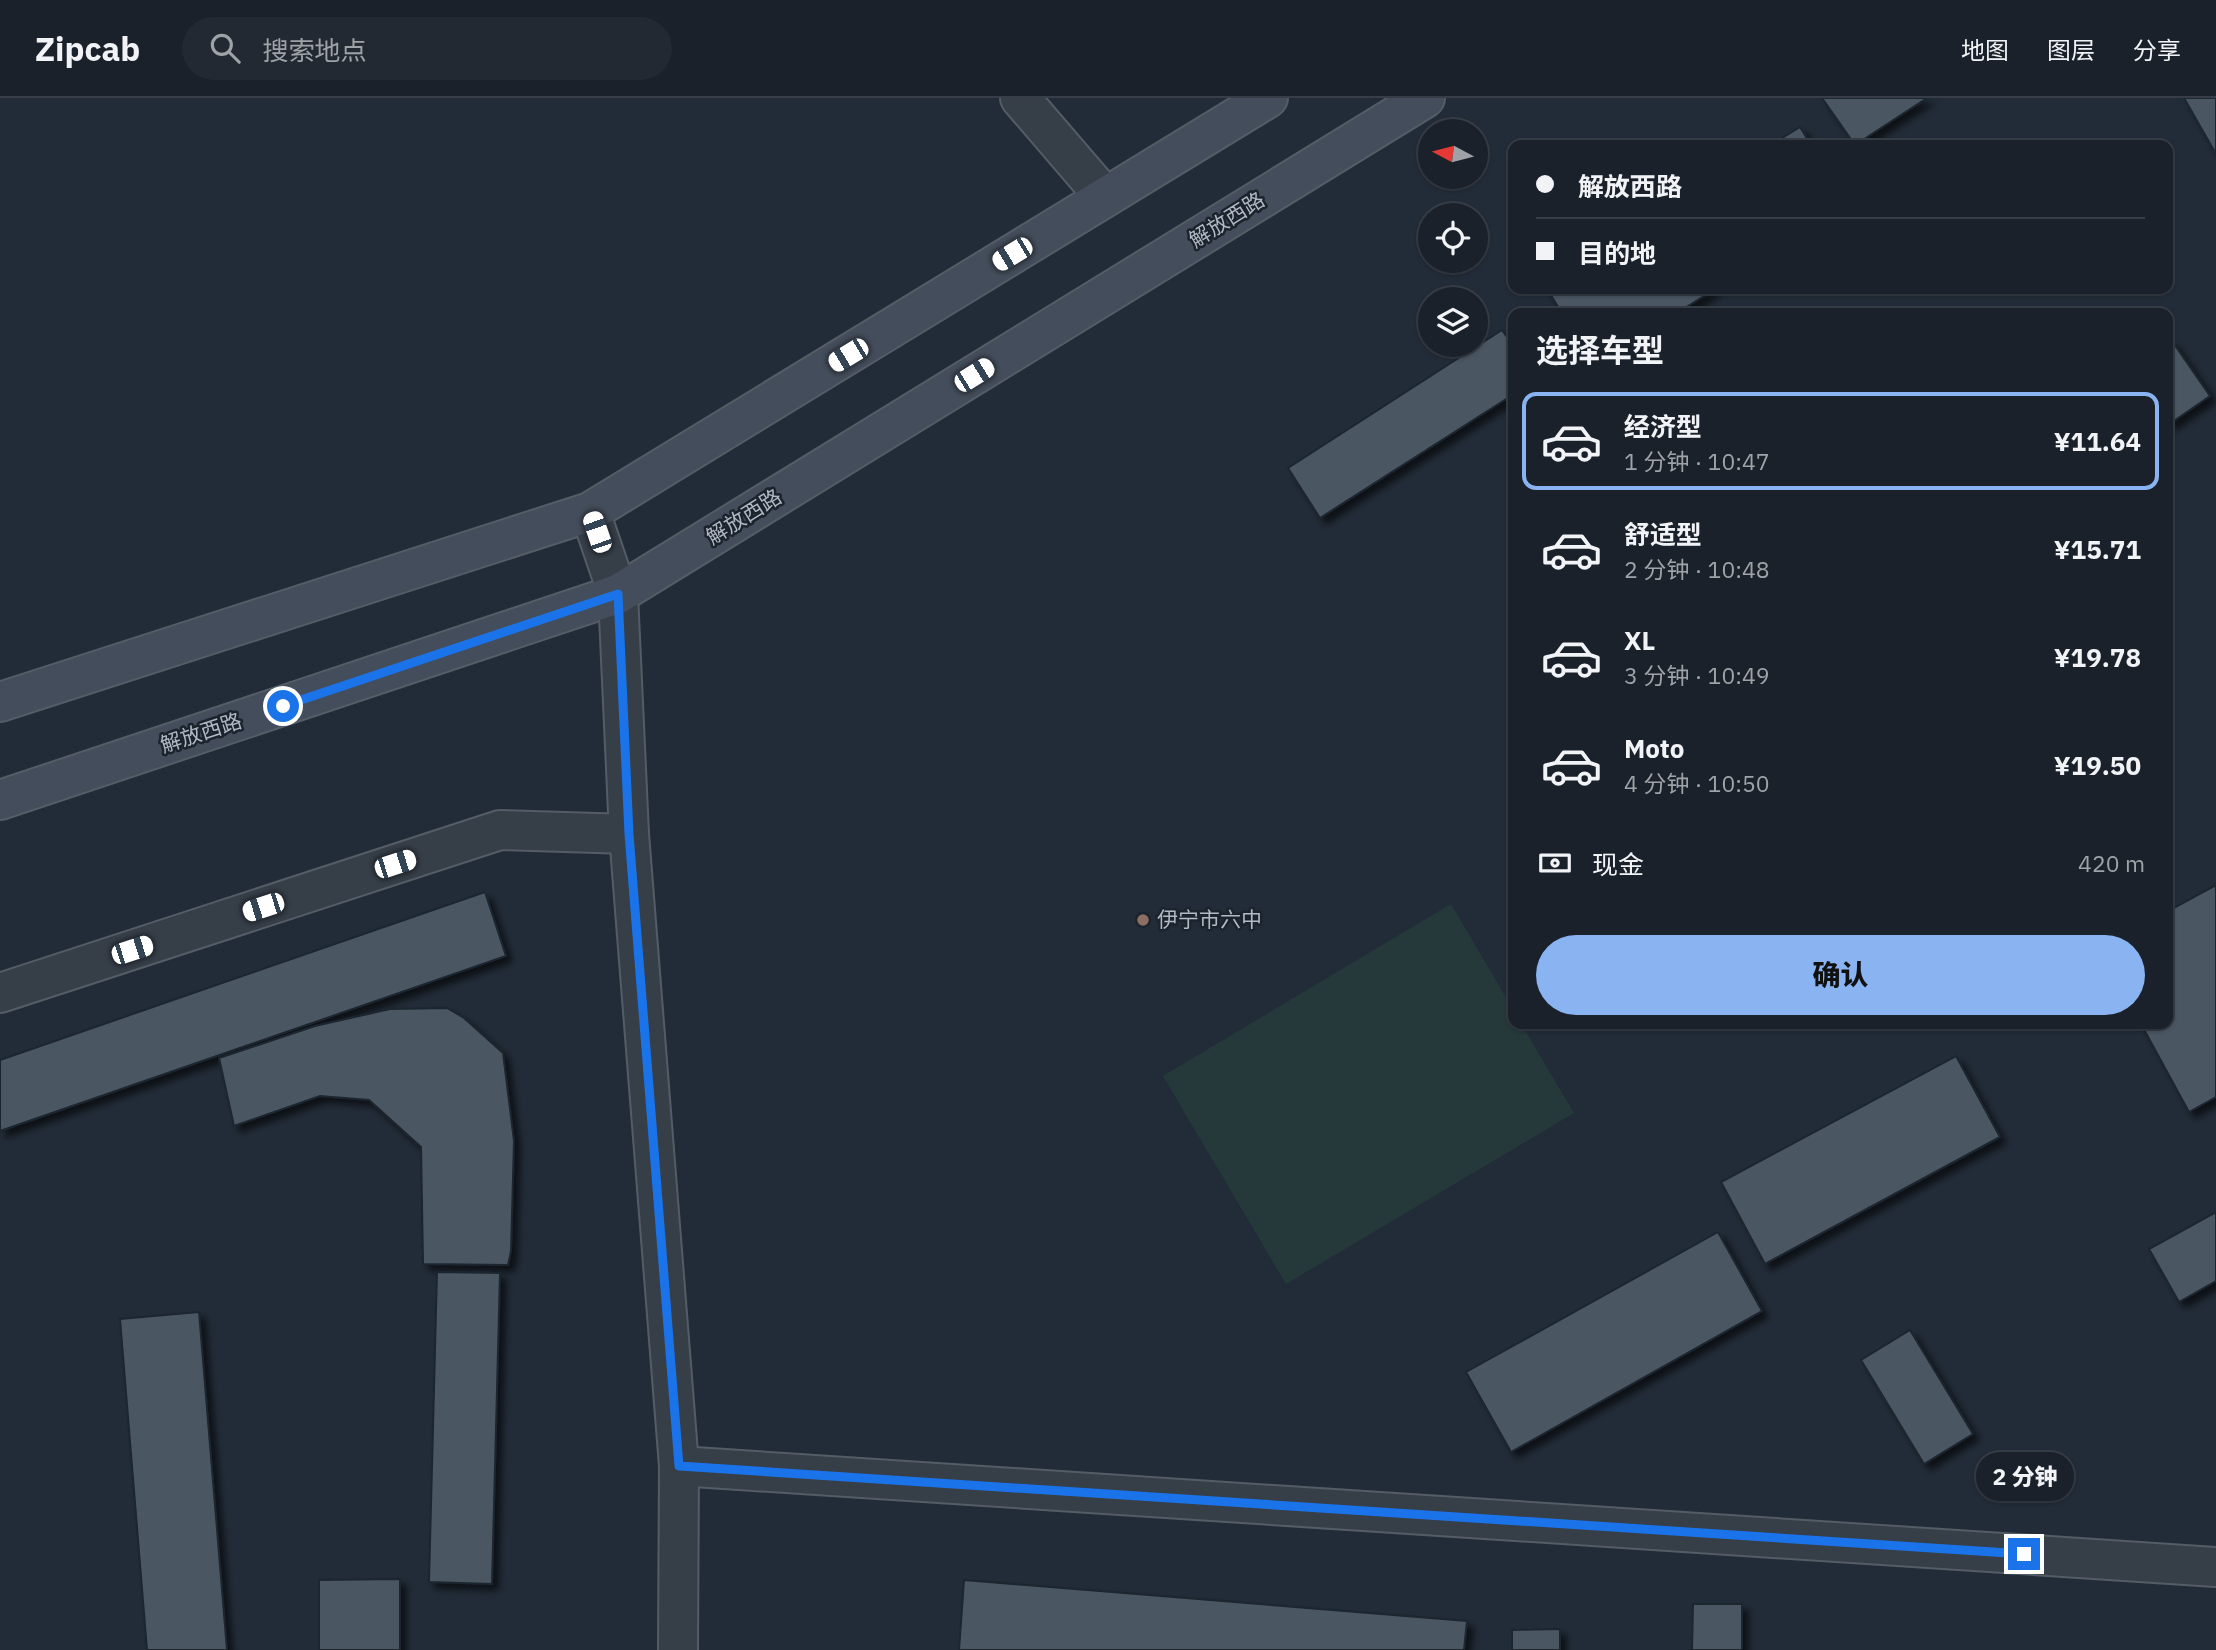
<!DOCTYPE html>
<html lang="zh">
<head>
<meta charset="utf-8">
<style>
  :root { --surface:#1a212a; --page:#232932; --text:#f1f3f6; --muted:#9fa3a8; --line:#383e47; --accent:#89b4f1 }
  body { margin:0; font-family:"IBM Plex Sans","Noto Sans SC",sans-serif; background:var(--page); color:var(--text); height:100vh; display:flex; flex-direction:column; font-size:26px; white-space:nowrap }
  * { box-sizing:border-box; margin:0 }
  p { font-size:23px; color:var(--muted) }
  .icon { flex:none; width:38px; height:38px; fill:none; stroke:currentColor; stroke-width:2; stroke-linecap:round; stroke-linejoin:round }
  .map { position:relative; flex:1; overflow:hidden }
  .side { position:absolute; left:1508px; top:210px; width:665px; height:721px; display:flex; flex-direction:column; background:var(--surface); border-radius:14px; box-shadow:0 2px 5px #0004,0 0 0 2px var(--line) }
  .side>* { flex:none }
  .guide { position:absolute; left:1508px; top:42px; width:665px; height:154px; border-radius:14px; box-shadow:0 2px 5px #0004,0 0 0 2px var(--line); display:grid; align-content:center; height:154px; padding:0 28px; background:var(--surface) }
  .needle { width:46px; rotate:277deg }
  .buttons { position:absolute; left:1418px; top:21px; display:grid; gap:14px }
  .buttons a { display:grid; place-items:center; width:70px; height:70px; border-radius:50%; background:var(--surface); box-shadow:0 2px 5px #0004,0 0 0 2px var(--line); font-size:35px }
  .end { position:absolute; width:32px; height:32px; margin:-16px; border:9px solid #1a73e8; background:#fff; box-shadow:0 0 0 4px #fff }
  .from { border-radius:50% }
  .bubble { position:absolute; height:49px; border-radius:24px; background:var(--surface); box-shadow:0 2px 5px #0004,0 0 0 2px var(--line); font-size:23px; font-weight:800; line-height:49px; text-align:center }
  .car { position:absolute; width:21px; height:42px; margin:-21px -10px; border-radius:9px; box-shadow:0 0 5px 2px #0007; background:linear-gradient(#fff 24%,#345 0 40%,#fff 0 76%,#345 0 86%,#fff 0) }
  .guide b { display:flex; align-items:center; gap:24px; height:66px; font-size:26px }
  .guide b+b { border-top:2px solid var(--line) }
  .guide i { width:18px; height:18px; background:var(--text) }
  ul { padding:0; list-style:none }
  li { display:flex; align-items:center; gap:21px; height:98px; margin:0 14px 10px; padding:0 14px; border:4px solid transparent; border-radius:14px }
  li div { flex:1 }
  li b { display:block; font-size:26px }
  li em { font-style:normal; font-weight:800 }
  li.on { border-color:var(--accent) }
  li>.icon { width:63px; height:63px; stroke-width:1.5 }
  h2 { padding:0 28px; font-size:32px; line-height:84px }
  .pay { display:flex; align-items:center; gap:18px; height:77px; padding:0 28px; font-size:26px }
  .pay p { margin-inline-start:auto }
  .action { display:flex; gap:14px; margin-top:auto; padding:14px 28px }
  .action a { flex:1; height:80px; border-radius:42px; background:var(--accent); color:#111; font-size:28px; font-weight:800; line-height:80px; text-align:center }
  header { display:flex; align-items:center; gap:42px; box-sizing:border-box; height:98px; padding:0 35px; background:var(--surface); border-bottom:2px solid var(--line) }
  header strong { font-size:33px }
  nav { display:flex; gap:38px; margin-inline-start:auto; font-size:24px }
  .search { width:490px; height:63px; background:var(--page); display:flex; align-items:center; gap:18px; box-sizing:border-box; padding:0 24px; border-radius:38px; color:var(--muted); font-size:26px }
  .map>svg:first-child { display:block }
  .green { fill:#25393a }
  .building { fill:#4b5664; stroke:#1d252f; stroke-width:2; filter:url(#shadow) }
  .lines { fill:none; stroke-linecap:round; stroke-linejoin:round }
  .street-casing { stroke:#545c66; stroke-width:42 }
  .secondary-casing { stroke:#545c66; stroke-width:42 }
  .street { stroke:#363e48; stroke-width:38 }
  .secondary { stroke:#444d5b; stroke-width:38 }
  .route { stroke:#1a73e8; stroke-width:9 }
  .education-dot { fill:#8d6e63; stroke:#1b232d; stroke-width:2.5 }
  .labels { text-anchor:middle; stroke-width:5; stroke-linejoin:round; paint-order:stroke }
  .street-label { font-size:21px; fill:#b1b9c5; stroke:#1b232d }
  .poi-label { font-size:21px; fill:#b1b9c5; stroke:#1b232d; text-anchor:start }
</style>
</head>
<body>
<header>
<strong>Zipcab</strong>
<div class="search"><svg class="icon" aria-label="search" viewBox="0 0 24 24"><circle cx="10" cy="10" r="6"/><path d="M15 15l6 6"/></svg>搜索地点</div>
<nav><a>地图</a><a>图层</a><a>分享</a></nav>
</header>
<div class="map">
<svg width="2216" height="1552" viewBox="0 0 2216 1552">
  <defs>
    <filter id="shadow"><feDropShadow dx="6" dy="6" stdDeviation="3.5" flood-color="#0009"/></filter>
  </defs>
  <rect width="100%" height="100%" fill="#222c38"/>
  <!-- green -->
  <polygon class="green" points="1451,806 1514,913 1514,926 1521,926 1574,1015 1286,1186 1163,978"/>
  <!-- building -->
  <g class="building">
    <polygon points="1822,0 1927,0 1855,47"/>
    <polygon points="2184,0 2216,0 2216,56"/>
    <polygon points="1800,29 1811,47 1771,47"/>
    <polygon points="1547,191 1715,191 1677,215 1562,215"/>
    <polygon points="1502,232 1514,249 1514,296 1320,420 1288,370"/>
    <polygon points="2172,243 2210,298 2168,327 2168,245"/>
    <polygon points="2216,787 2216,999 2189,1014 2141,926 2168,926 2168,813"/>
    <polygon points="485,794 506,858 0,1033 0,962"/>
    <polygon points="447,910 464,920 503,955 514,1043 511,1153 508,1167 423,1166 421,1049 369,1002 320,998 234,1028 219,960 315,928 390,911"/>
    <polygon points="1956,958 2000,1039 1765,1166 1721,1084"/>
    <polygon points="2216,1114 2216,1183 2179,1204 2149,1151"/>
    <polygon points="1718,1134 1762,1213 1511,1354 1466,1274"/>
    <polygon points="437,1174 500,1175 492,1486 429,1484"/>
    <polygon points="199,1214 227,1552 147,1552 120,1221"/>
    <polygon points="1910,1232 1973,1336 1924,1366 1861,1262"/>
    <polygon points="400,1481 400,1552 319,1552 319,1482"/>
    <polygon points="964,1482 1467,1523 1464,1552 959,1552"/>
    <polygon points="1693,1506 1742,1506 1742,1552 1692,1552"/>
    <polygon points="1560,1531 1560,1552 1512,1552 1512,1532"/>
  </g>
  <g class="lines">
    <defs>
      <g id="street">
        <polyline points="1020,0 1105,99"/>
        <polyline points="590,414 618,496 629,736 679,1368 678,1552"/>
        <polyline points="0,895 500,732 629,736"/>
        <polyline points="679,1368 2216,1469"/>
      </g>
      <g id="secondary">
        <polyline points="0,604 590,414 1268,0"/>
        <polyline points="0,702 618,496 1425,0"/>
      </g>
    </defs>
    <!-- street casing -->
    <use href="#street" class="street-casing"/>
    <!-- secondary casing -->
    <use href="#secondary" class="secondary-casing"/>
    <!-- street -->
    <use href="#street" class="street"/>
    <!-- secondary -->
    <use href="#secondary" class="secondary"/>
  </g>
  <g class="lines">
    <!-- route -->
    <polyline class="route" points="283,608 618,496 629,736 679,1368 2024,1456"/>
  </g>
  <!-- markers -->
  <circle class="education-dot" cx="1143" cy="822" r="7"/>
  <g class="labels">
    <!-- street labels -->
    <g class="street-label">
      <text transform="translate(1227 122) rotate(-32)" y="7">解放西路</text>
      <text transform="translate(744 419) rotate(-32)" y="7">解放西路</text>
      <text transform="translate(201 635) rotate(-18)" y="7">解放西路</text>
    </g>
    <!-- poi labels -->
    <g class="poi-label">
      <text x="1157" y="829">伊宁市六中</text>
    </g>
  </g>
</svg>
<div class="buttons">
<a><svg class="needle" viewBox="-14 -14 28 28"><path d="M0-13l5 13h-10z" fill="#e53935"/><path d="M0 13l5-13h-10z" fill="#9fa3a8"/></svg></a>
<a><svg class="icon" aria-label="locate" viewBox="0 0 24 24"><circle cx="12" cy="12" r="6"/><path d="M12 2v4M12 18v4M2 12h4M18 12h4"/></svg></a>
<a><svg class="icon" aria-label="layers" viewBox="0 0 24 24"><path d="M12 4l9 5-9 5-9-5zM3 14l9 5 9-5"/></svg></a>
</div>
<i class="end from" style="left:283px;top:608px"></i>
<i class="end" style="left:2024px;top:1456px"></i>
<div class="bubble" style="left:1976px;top:1354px;width:98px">2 分钟</div>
<i class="car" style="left:1012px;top:156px;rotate:239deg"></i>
<i class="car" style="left:848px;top:257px;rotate:239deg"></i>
<i class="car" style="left:974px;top:277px;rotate:58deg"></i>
<i class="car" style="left:597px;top:434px;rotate:341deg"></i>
<i class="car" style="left:395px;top:766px;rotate:72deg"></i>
<i class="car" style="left:263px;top:809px;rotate:252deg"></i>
<i class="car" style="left:132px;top:852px;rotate:72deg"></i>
<div class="guide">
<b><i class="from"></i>解放西路</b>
<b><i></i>目的地</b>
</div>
<section class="side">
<h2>选择车型</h2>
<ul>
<li class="on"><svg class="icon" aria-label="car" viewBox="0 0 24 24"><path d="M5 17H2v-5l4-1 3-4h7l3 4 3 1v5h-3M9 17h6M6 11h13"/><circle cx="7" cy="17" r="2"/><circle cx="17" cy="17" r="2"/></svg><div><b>经济型</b><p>1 分钟 · 10:47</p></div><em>¥11.64</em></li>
<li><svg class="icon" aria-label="car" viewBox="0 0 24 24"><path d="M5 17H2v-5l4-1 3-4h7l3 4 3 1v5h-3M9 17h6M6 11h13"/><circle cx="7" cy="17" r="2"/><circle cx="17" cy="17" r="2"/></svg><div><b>舒适型</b><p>2 分钟 · 10:48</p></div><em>¥15.71</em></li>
<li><svg class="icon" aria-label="car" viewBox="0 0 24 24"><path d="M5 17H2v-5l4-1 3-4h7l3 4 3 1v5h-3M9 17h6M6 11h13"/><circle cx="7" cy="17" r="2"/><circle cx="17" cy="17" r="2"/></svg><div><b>XL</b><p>3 分钟 · 10:49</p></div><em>¥19.78</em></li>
<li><svg class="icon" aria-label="car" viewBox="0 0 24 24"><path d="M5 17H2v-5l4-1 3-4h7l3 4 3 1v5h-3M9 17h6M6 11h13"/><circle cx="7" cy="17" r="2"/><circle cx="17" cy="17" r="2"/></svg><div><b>Moto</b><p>4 分钟 · 10:50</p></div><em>¥19.50</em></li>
</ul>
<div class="pay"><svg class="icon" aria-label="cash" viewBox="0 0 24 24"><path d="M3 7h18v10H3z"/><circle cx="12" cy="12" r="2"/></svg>现金<p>420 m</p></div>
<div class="action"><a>确认</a></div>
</section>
</div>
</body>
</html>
